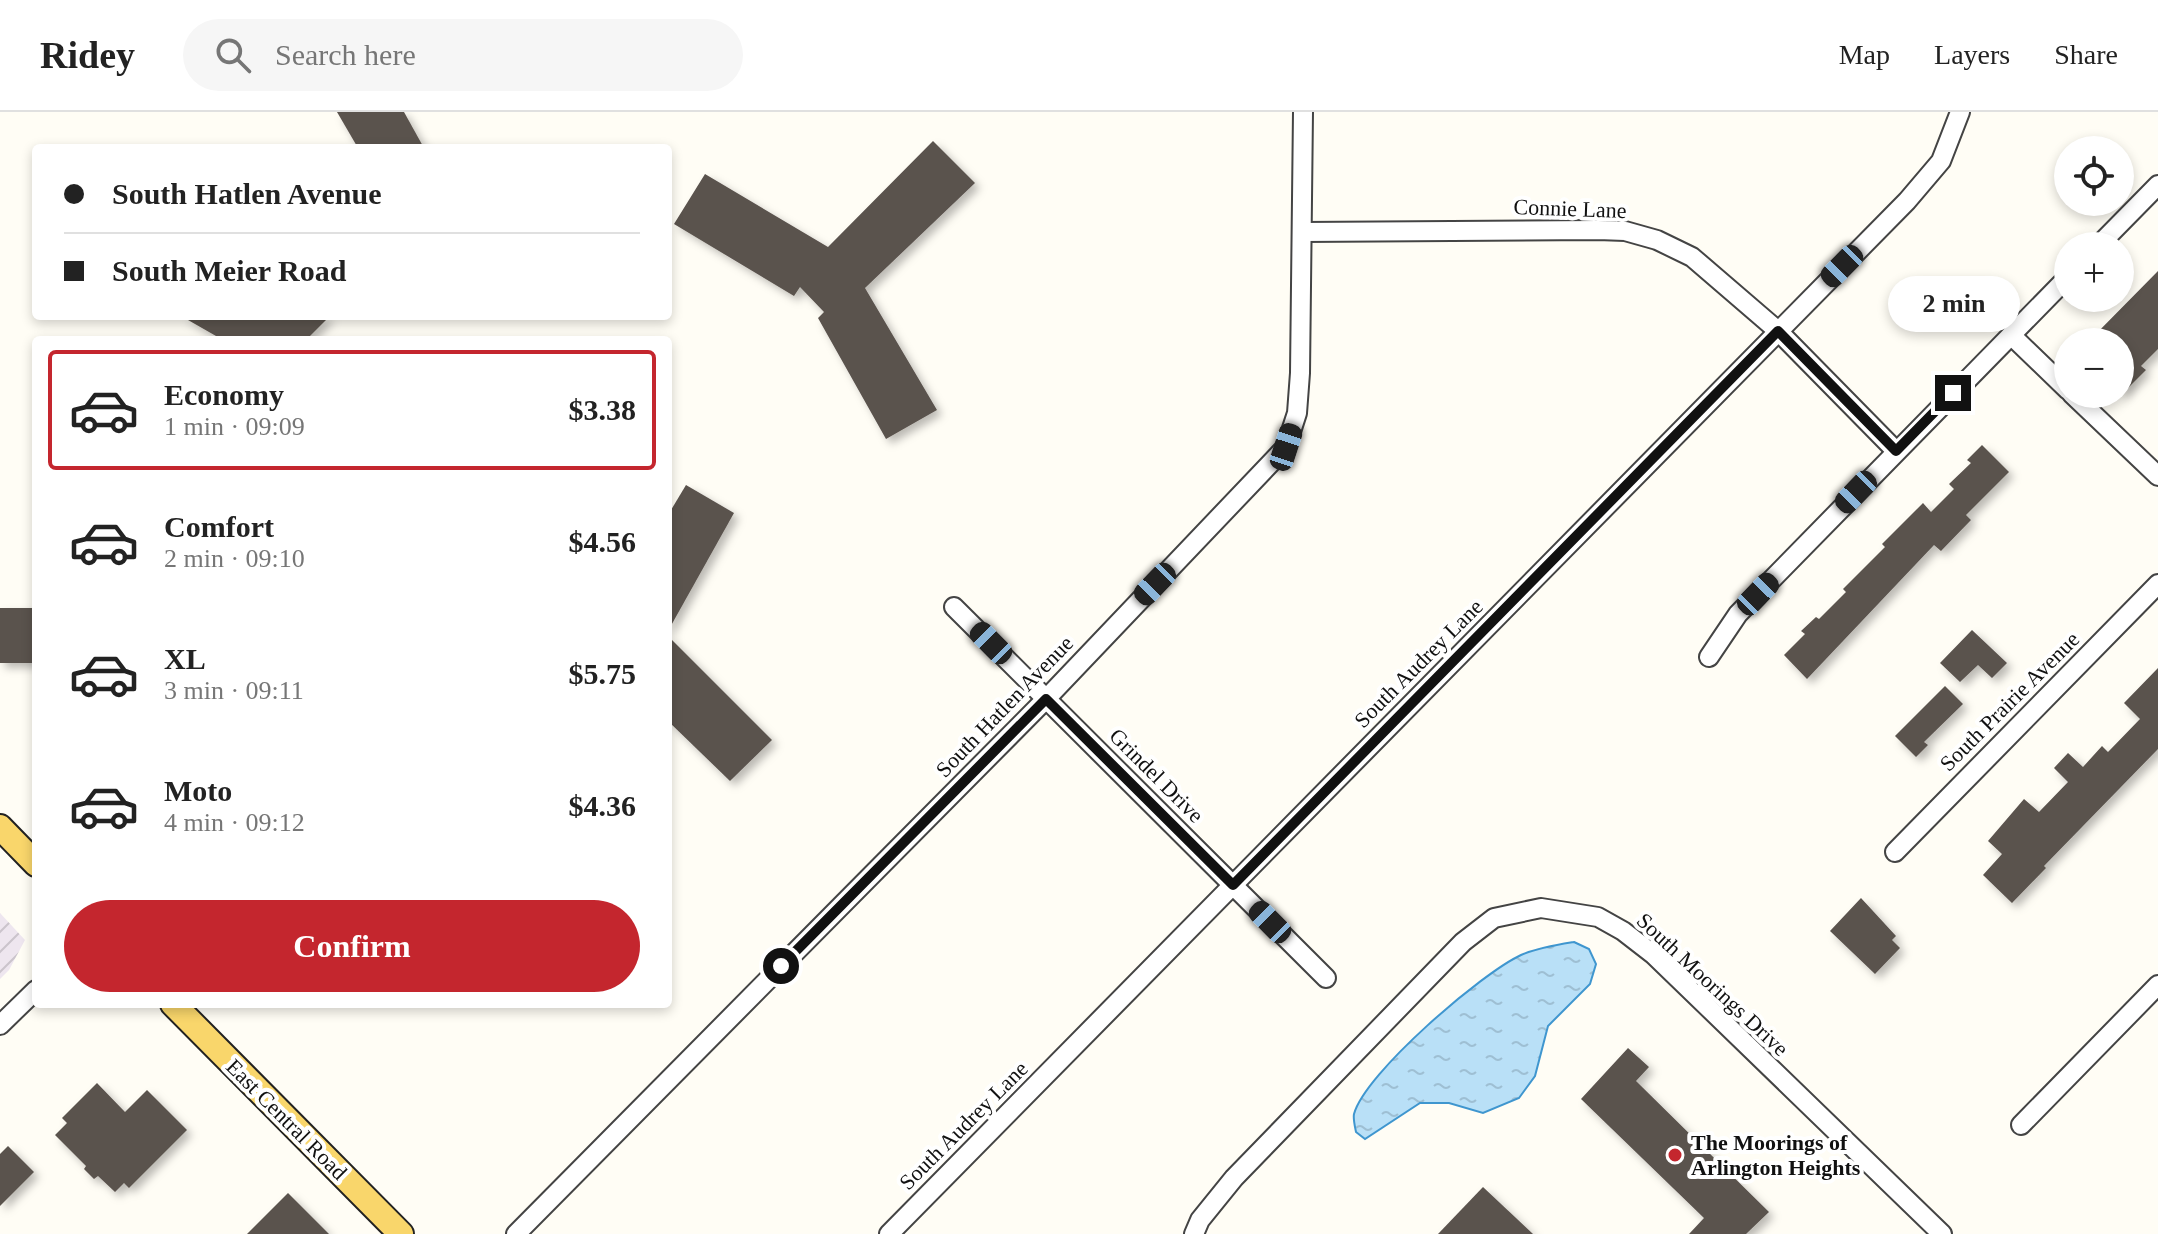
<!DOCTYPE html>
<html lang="en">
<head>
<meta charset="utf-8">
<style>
  :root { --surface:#fff; --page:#f6f6f6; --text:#222; --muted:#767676; --line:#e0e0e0; --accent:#c4262e }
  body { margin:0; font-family:Georgia,serif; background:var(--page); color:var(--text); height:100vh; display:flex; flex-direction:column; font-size:30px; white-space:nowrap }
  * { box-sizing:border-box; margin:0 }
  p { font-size:26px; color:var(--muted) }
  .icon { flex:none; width:44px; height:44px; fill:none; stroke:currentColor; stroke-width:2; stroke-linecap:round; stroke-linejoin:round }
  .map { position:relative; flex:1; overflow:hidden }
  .side { position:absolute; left:32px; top:224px; width:640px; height:672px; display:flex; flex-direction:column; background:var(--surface); border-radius:8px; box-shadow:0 4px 12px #0003 }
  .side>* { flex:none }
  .top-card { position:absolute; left:32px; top:32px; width:640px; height:176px; border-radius:8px; box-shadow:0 4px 12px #0003; display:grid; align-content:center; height:176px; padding:0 32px; background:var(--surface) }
  .tools { position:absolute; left:2054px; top:24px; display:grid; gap:16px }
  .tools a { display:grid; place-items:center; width:80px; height:80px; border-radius:50%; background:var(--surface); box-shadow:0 4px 12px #0003; font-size:40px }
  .end { position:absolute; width:36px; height:36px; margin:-18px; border:10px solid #111; background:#fff; box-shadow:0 0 0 4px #fff }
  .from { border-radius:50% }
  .bubble { position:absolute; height:56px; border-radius:28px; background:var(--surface); box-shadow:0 4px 12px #0003; font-size:26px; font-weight:600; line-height:56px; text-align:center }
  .car { position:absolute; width:24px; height:48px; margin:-24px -12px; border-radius:10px; box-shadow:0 0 6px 2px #0007; background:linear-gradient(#222 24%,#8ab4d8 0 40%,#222 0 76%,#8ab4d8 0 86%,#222 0) }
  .top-card b { display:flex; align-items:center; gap:28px; height:76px; font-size:30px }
  .top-card b+b { border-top:2px solid var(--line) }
  .top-card i { width:20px; height:20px; background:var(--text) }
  ul { padding:14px 0 0; list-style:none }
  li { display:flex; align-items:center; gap:24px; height:120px; margin:0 16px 12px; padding:0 16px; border:4px solid transparent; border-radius:8px }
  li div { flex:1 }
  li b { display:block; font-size:30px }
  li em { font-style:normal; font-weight:600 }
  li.selected { border-color:var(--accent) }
  li>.icon { width:72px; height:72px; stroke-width:1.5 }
  .button { display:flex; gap:16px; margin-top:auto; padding:16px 32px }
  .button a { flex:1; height:92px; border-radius:48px; background:var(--accent); color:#fff; font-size:32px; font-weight:600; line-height:92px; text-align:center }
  header { display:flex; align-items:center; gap:48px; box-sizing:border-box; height:112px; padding:0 40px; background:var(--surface); border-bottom:2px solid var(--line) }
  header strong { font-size:38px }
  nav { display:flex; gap:44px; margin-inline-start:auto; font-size:28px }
  .search { width:560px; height:72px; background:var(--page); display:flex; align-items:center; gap:20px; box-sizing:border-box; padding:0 28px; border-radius:44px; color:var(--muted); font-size:30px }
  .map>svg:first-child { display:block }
  .industrial { fill:url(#industrial-furrows) }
  .water { fill:url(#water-ripples); stroke:#3f96cf; stroke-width:2 }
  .building { fill:#5a524d; filter:url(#shadow) }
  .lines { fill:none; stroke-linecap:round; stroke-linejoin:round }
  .minor-casing { stroke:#444; stroke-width:22 }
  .major-casing { stroke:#222; stroke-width:28 }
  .minor { stroke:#fff; stroke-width:18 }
  .major { stroke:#f9d66b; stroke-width:24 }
  .route { stroke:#111; stroke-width:10 }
  .poi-dot { fill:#c4262e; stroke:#fff; stroke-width:3 }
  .labels { text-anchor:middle; stroke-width:8; stroke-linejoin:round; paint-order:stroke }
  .street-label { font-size:22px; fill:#111; stroke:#fff }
  .poi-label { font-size:22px; font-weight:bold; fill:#111; stroke:#fff; text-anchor:start }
</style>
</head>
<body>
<header>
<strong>Ridey</strong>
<div class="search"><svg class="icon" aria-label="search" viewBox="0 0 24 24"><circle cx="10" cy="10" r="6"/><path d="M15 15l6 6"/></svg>Search here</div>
<nav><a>Map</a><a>Layers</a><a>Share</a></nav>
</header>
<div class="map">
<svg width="2158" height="1122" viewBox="0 0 2158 1122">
  <defs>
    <pattern id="industrial-furrows" width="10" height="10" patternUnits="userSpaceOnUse" patternTransform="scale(2)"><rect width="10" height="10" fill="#eee6ef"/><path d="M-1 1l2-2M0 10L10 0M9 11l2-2" fill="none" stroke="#cbc4cc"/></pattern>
    <pattern id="water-ripples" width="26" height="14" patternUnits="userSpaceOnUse" patternTransform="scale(2)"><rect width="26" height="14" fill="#b9e0f7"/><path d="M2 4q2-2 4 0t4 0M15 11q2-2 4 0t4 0" fill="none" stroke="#9ebfd3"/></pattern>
    <filter id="shadow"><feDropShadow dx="5" dy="5" stdDeviation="4" flood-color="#0004"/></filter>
  </defs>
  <rect width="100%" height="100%" fill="#fffdf5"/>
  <!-- industrial -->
  <polygon class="industrial" points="0,801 25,828 9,858 0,867"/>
  <!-- water -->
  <path class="water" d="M1574 830 1589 837 1596 852 1590 872 1548 914 1535 964 1519 986 1483 1001 1449 991H1420L1365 1027 1356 1020C1355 1015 1353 1007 1354 1002 1365 961 1482 861 1521 843 1537 836 1556 833 1574 830Z"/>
  <!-- building -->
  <g class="building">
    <polygon points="337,0 404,0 424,36 358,36"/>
    <polygon points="933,29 975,71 865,176 937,298 886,327 818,206 824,200 800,175 794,184 674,112 705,62 828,135"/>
    <polygon points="2158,159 2158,237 2141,254 2146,258 2120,284 2120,230 2088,230"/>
    <polygon points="181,204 330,204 306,228 223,228"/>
    <polygon points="1982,333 2009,360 1966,403 1971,408 1941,439 1934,433 1807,567 1784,543 1805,522 1801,519 1816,505 1819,507 1846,480 1843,477 1885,435 1882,432 1923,391 1931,400 1954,377 1949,372 1971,351 1967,348"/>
    <polygon points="686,373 734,401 668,519 668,403"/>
    <rect x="0" y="496" width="36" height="55"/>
    <polygon points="1972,518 2007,551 1992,566 1978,553 1960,570 1940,551"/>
    <polygon points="668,524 772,628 730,669 668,609"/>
    <polygon points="2158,556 2158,637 2044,754 2046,756 2012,791 1983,763 2002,742 1988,729 2024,687 2039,700 2068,670 2054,656 2068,641 2083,655 2102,634 2108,640 2140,607 2124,591"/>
    <polygon points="1945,574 1963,592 1924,630 1928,633 1916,645 1895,624"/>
    <polygon points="1861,786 1896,824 1892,828 1900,836 1875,862 1830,819"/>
    <polygon points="1628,936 1649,955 1636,969 1769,1100 1746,1122 1689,1122 1704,1106 1581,987"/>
    <polygon points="97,971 125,1000 147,978 187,1018 129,1076 124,1071 115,1080 98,1064 94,1067 84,1057 86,1054 55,1023 67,1011 62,1006"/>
    <polygon points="8,1034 34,1060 0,1094 0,1042"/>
    <polygon points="1483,1075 1533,1122 1438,1122"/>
    <polygon points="288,1081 329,1122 247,1122"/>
  </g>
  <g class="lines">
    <defs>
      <g id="minor">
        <polyline points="1303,120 1598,118 1625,119 1657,128 1692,145 1778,219 1896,339"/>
        <polyline points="2098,134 2158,73"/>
        <polyline points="2011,223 2068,278"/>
        <polyline points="2072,282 2158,364"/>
        <polyline points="954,495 1326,866"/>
        <polyline points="1709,545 1738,502 2068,165"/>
        <polyline points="1895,740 2158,472"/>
        <polyline points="0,913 36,878"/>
        <polyline points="2021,1013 2158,873"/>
        <polyline points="516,1122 1046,587 1286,335 1297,301 1300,261 1303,0"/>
        <polyline points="889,1122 1907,89 1941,49 1960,0"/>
        <polyline points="1194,1122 1200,1108 1234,1066 1463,830 1494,806 1541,796 1598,805 1623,819 1654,843 1942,1122"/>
      </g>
      <g id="major">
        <polyline points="0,715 36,752"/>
        <polyline points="173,892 401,1122"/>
      </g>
    </defs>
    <!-- minor casing -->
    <use href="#minor" class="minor-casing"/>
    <!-- major casing -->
    <use href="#major" class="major-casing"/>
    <!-- minor -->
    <use href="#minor" class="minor"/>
    <!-- major -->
    <use href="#major" class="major"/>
  </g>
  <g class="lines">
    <!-- route -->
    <polyline class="route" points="781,854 1046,587 1233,773 1778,219 1896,339 1953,281"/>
  </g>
  <!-- markers -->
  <circle class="poi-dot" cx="1675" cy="1043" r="8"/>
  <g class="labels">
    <!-- street labels -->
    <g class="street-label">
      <text transform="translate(1570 96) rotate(2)" y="8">Connie Lane</text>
      <text transform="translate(1418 551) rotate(-45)" y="8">South Audrey Lane</text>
      <text transform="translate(2009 589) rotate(-45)" y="8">South Prairie Avenue</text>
      <text transform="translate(1004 594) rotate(-46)" y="8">South Hatlen Avenue</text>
      <text transform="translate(1157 663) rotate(45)" y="8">Grindel Drive</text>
      <text transform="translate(1713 872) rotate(43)" y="8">South Moorings Drive</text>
      <text transform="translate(287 1007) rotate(45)" y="8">East Central Road</text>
      <text transform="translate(963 1013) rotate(-45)" y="8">South Audrey Lane</text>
    </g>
    <!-- poi labels -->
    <g class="poi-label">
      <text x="1691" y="1038">The Moorings of<tspan x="1691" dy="25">Arlington Heights</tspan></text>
    </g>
  </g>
</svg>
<div class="tools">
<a><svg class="icon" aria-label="locate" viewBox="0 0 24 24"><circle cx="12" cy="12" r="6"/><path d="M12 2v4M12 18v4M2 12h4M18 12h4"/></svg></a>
<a>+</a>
<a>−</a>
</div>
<i class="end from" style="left:781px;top:854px"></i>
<i class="end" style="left:1953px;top:281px"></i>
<div class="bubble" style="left:1888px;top:164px;width:132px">2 min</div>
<i class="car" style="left:1842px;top:154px;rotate:225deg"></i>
<i class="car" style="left:1286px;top:335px;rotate:18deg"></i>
<i class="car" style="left:1856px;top:380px;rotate:224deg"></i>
<i class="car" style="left:1155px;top:472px;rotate:224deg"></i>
<i class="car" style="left:1758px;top:482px;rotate:44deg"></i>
<i class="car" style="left:991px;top:531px;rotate:315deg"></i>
<i class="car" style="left:1270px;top:810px;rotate:315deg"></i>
<div class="top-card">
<b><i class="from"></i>South Hatlen Avenue</b>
<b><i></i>South Meier Road</b>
</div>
<section class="side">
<ul>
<li class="selected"><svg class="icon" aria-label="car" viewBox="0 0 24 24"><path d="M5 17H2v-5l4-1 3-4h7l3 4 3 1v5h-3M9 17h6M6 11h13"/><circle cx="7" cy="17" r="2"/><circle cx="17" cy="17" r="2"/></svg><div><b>Economy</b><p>1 min · 09:09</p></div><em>$3.38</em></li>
<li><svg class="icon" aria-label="car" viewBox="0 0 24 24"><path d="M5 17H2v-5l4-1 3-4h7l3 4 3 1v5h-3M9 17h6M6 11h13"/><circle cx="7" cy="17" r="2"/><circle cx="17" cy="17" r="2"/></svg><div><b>Comfort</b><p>2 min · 09:10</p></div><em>$4.56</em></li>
<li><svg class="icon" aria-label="car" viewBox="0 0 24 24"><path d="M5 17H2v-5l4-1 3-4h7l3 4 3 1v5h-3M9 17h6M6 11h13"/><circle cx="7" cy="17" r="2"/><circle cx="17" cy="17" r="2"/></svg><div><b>XL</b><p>3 min · 09:11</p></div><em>$5.75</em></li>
<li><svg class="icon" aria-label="car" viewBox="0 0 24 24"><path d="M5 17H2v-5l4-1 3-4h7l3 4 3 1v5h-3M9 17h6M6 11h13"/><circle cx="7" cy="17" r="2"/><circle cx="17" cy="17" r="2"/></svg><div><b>Moto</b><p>4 min · 09:12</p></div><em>$4.36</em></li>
</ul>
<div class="button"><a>Confirm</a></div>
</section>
</div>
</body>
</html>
